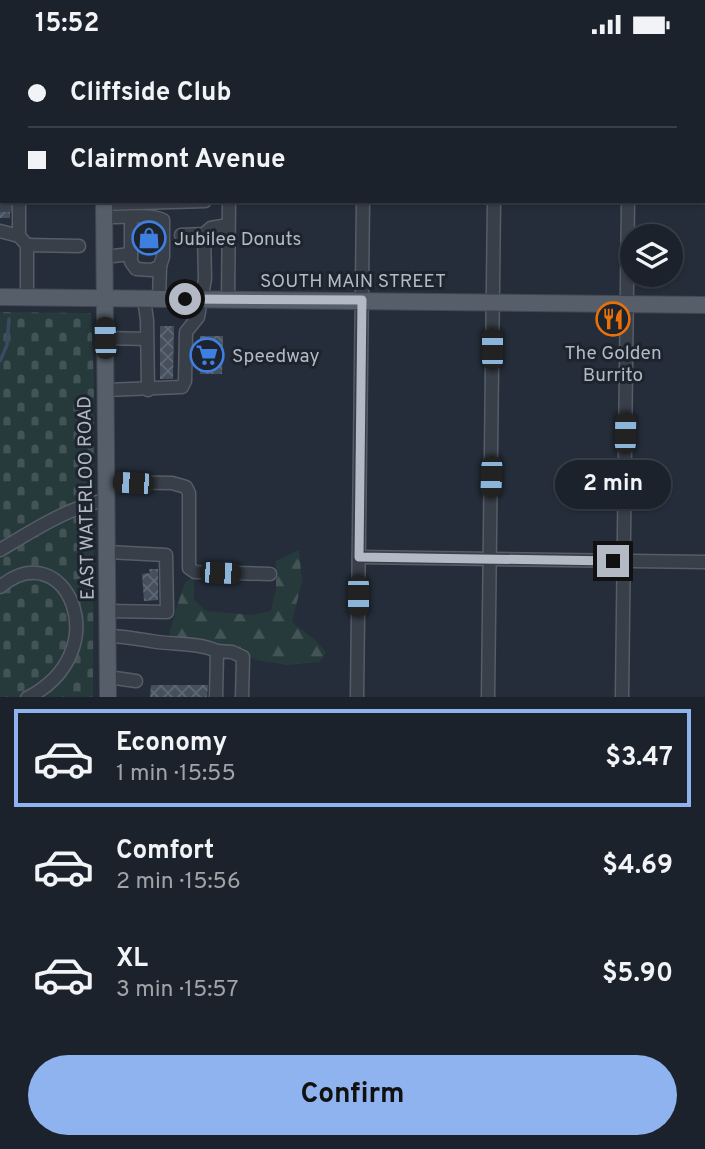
<!DOCTYPE html>
<html lang="en">
<head>
<meta charset="utf-8">
<style>
  :root { --surface:#1b222b; --page:#282f37; --text:#f1f3f6; --muted:#a0a4a9; --line:#393f47; --accent:#8fb3ee }
  body { margin:0; font-family:Overpass,sans-serif; background:var(--page); color:var(--text); height:100vh; display:flex; flex-direction:column; font-size:26px; white-space:nowrap }
  * { box-sizing:border-box; margin:0 }
  p { font-size:23px; color:var(--muted) }
  .icon { flex:none; width:38px; height:38px; fill:none; stroke:currentColor; stroke-width:2; stroke-linecap:round; stroke-linejoin:round }
  .map { position:relative; height:648px; overflow:hidden }
  .sheet { display:flex; flex-direction:column; background:var(--surface); flex:1 }
  .sheet>* { flex:none }
  .banner { position:absolute; left:0px; top:0px; width:705px; height:154px; box-shadow:0 2px 5px #0004,0 0 0 2px var(--line); display:grid; align-content:center; height:154px; padding:0 28px; background:var(--surface) }
  .controls { position:absolute; left:620px; top:175px; display:grid; gap:14px }
  .controls a { display:grid; place-items:center; width:63px; height:63px; border-radius:50%; background:var(--surface); box-shadow:0 2px 5px #0004,0 0 0 2px var(--line); font-size:35px }
  .end { position:absolute; width:32px; height:32px; margin:-16px; border:9px solid #b3bac5; background:#111; box-shadow:0 0 0 4px #111 }
  .from { border-radius:50% }
  .bubble { position:absolute; height:49px; border-radius:24px; background:var(--surface); box-shadow:0 2px 5px #0004,0 0 0 2px var(--line); font-size:23px; font-weight:700; line-height:49px; text-align:center }
  .car { position:absolute; width:21px; height:42px; margin:-21px -10px; border-radius:9px; box-shadow:0 0 5px 2px #0007; background:linear-gradient(#222 24%,#8ab4d8 0 40%,#222 0 76%,#8ab4d8 0 86%,#222 0) }
  .banner b { display:flex; align-items:center; gap:24px; height:66px; font-size:26px }
  .banner b+b { border-top:2px solid var(--line) }
  .banner i { width:18px; height:18px; background:var(--text) }
  ul { padding:12px 0 0; list-style:none }
  li { display:flex; align-items:center; gap:21px; height:98px; margin:0 14px 10px; padding:0 14px; border:4px solid transparent; border-radius:0px }
  li div { flex:1 }
  li b { display:block; font-size:26px }
  li em { font-style:normal; font-weight:700 }
  li.current { border-color:var(--accent) }
  li>.icon { width:63px; height:63px; stroke-width:1.5 }
  .primary-button { display:flex; gap:14px; margin-top:auto; padding:14px 28px }
  .primary-button a { flex:1; height:80px; border-radius:42px; background:var(--accent); color:#111; font-size:28px; font-weight:700; line-height:80px; text-align:center }
  .status { display:flex; justify-content:space-between; align-items:center; height:49px; padding:0 35px; background:var(--surface); direction:ltr }
  .status svg { height:19px; fill:currentColor }
  .map>svg:first-child { display:block }
  .forest { fill:url(#forest-firs) }
  .cemetery { fill:url(#cemetery-stones) }
  .lines { fill:none; stroke-linecap:round; stroke-linejoin:round }
  .stream { stroke:#3b4a61; stroke-width:3.5 }
  .building { fill:url(#building-cross-hatch) }
  .minor-tunnel { stroke:#39424e; stroke-width:12; stroke-dasharray:12 6; stroke-linecap:butt }
  .minor-casing { stroke:#565d67; stroke-width:15 }
  .major-casing { stroke:#414852; stroke-width:18 }
  .minor { stroke:#383f49; stroke-width:12 }
  .major { stroke:#565e69; stroke-width:16 }
  .route { stroke:#b3bac5; stroke-width:9 }
  .labels { text-anchor:middle; stroke-width:6; stroke-linejoin:round; paint-order:stroke }
  .poi-label { font-size:19px; fill:#b3bac5; stroke:#1d242e; text-anchor:start }
  .street-label { font-size:19px; fill:#b3bac5; stroke:#1d242e }
</style>
</head>
<body>
<div class="status"><b>15:52</b><svg viewBox="0 0 49 12"><path d="M0 12V9h3v3zM5 12V6h3v6zM10 12V3h3v9zM15 12V0h3v12zM26 1h20v11H26zM47 4h2v5h-2z"/></svg></div>
<div class="map">
<svg width="705" height="649" viewBox="0 0 705 649">
  <defs>
    <pattern id="forest-firs" width="22" height="20" patternUnits="userSpaceOnUse" patternTransform="scale(1.75)"><rect width="22" height="20" fill="#273a3b"/><path d="M5 1l3.5 6h-7zM16 11l3.5 6h-7z" fill="#445456"/></pattern>
    <pattern id="cemetery-stones" width="16" height="16" patternUnits="userSpaceOnUse" patternTransform="scale(1.75)"><rect width="16" height="16" fill="#273a3b"/><path d="M2 7V4a2 2 0 0 1 4 0v3zM10 15v-3a2 2 0 0 1 4 0v3z" fill="#445456"/></pattern>
    <pattern id="building-cross-hatch" width="8" height="8" patternUnits="userSpaceOnUse" patternTransform="scale(1.75)"><rect width="8" height="8" fill="#46505d"/><path d="M0 0l8 8M0 8l8-8" fill="none" stroke="#5e6773"/></pattern>
  </defs>
  <rect width="100%" height="100%" fill="#242d39"/>
  <!-- forest -->
  <path class="forest" d="M299 501 302 532 292 573 314 590 326 603 320 613 287 616 256 611 233 598 211 594 168 592C168 588 183 536 185 534 188 531 191 529 194 527V550L206 562 252 566 271 562 276 539V512Z"/>
  <!-- cemetery -->
  <polygon class="cemetery" points="0,263 91,264 94,334 93,648 0,648"/>
  <g class="lines">
    <!-- stream -->
    <polyline class="stream" points="0,312 7,296 9,270"/>
  </g>
  <!-- building -->
  <g class="building">
    <rect x="0" y="152" width="10" height="17"/>
    <polygon points="160,277 174,277 173,330 160,330"/>
    <polygon points="200,287 223,287 222,325 200,325"/>
    <polygon points="149,520 158,520 158,551 144,552 142,525 150,524"/>
    <polygon points="151,636 208,636 207,648 150,648"/>
  </g>
  <g class="lines">
    <!-- minor-tunnel -->
    <g class="minor-tunnel">
      <polyline points="0,1 25,1"/>
      <polyline points="0,56 2,56"/>
      <polyline points="0,119 2,119"/>
      <polyline points="0,132 2,132"/>
      <polyline points="0,144 2,144"/>
      <polyline points="0,157 13,157"/>
    </g>
    <defs>
      <g id="minor">
        <polyline points="143,0 143,2"/>
        <polyline points="25,1 41,1"/>
        <polyline points="71,2 71,0"/>
        <polyline points="231,2 231,0"/>
        <polyline points="365,2 365,0"/>
        <polyline points="496,2 496,0"/>
        <polyline points="630,2 630,0"/>
        <polyline points="0,76 2,76"/>
        <polyline points="0,99 2,99"/>
        <polyline points="19,152 19,187 27,196 27,248"/>
        <polyline points="104,155 205,152"/>
        <path d="M104 168C121 169 147 164 163 171V208L160 217 152 221 136 220 131 213V169"/>
        <polyline points="0,182 19,187"/>
        <polyline points="181,186 204,185 211,179 228,176"/>
        <polyline points="27,196 79,197"/>
        <polyline points="104,208 131,205"/>
        <polyline points="144,250 147,271 148,341"/>
        <polyline points="159,250 160,217"/>
        <polyline points="228,251 229,152"/>
        <polyline points="105,289 147,290"/>
        <polyline points="105,341 182,338 185,332 186,283 198,268 205,230 204,185"/>
        <polyline points="106,433 172,434 186,438 189,444 189,519 195,523 270,525"/>
        <path d="M0 501C34 481 68 458 107 451"/>
        <polyline points="107,503 166,506 167,563 108,562"/>
        <polyline points="359,508 705,513"/>
        <path d="M0 538C64 483 120 602 27 649"/>
        <path d="M108 587C123 587 136 590 151 592 172 596 197 593 217 602"/>
        <polyline points="108,628 136,632"/>
        <polyline points="216,649 217,602 232,603 243,608 242,649"/>
        <polyline points="357,649 363,152"/>
        <polyline points="488,649 494,152"/>
        <polyline points="622,649 628,152"/>
      </g>
      <g id="major">
        <polyline points="103,0 103,2"/>
        <polyline points="104,152 108,649"/>
        <polyline points="0,248 705,256"/>
      </g>
    </defs>
    <!-- minor casing -->
    <use href="#minor" class="minor-casing"/>
    <!-- major casing -->
    <use href="#major" class="major-casing"/>
    <!-- minor -->
    <use href="#minor" class="minor"/>
    <!-- major -->
    <use href="#major" class="major"/>
  </g>
  <g class="lines">
    <!-- route -->
    <polyline class="route" points="185,250 362,251 359,508 613,512"/>
  </g>
  <!-- icons -->
  <defs>
    <symbol id="shop-ring" viewBox="-11 -11 22 22"><circle r="9.5" fill="#1d242e" stroke="#3f7fe0" stroke-width="1.5"/><path d="M-5-2.5h2.3a2.7 3.5 0 0 1 5.4 0H5L5.5 6h-11ZM-1.5-2.5h3a1.5 2.3 0 0 0-3 0Z" fill="#3f7fe0"/></symbol>
    <symbol id="restaurant-ring" viewBox="-11 -11 22 22"><circle r="9.5" fill="#1d242e" stroke="#e8710a" stroke-width="1.5"/><path d="M-5-6h1v4h1v-4h1v4h1v-4h1v5L-1.5 .5V6h-2V.5L-5-1ZM5-6V6H3V1.5H1.5Q1.5-4 5-6Z" fill="#e8710a"/></symbol>
    <symbol id="supermarket-ring" viewBox="-11 -11 22 22"><circle r="9.5" fill="#1d242e" stroke="#3f7fe0" stroke-width="1.5"/><path d="M-6-5.5h2.5l.6 2H6L4.5 2H-2.5L-4.4-4H-6ZM-1.5 3.2a1.3 1.3 0 1 0 .1 0ZM3 3.2a1.3 1.3 0 1 0 .1 0Z" fill="#3f7fe0"/></symbol>
  </defs>
  <g fill-rule="evenodd">
    <use href="#shop-ring" x="130" y="170" width="38" height="38"/>
    <use href="#restaurant-ring" x="594" y="251" width="38" height="38"/>
    <use href="#supermarket-ring" x="188" y="287" width="38" height="38"/>
  </g>
  <g class="labels">
    <!-- poi labels -->
    <g class="poi-label">
      <text x="174" y="196">Jubilee Donuts</text>
      <text x="613" y="310" text-anchor="middle">The Golden<tspan x="613" dy="22">Burrito</tspan></text>
      <text x="232" y="313">Speedway</text>
    </g>
    <!-- street labels -->
    <g class="street-label">
      <text x="353" y="238">SOUTH MAIN STREET</text>
      <text transform="translate(85 449) rotate(-91)" y="7">EAST WATERLOO ROAD</text>
    </g>
  </g>
</svg>
<div class="controls">
<a><svg class="icon" aria-label="layers" viewBox="0 0 24 24"><path d="M12 4l9 5-9 5-9-5zM3 14l9 5 9-5"/></svg></a>
</div>
<i class="end from" style="left:185px;top:250px"></i>
<i class="end" style="left:613px;top:512px"></i>
<div class="bubble" style="left:555px;top:411px;width:116px">2 min</div>
<i class="car" style="left:105px;top:289px;rotate:358deg"></i>
<i class="car" style="left:492px;top:300px;rotate:0deg"></i>
<i class="car" style="left:625px;top:384px;rotate:1deg"></i>
<i class="car" style="left:491px;top:428px;rotate:182deg"></i>
<i class="car" style="left:133px;top:434px;rotate:273deg"></i>
<i class="car" style="left:220px;top:524px;rotate:92deg"></i>
<i class="car" style="left:358px;top:547px;rotate:180deg"></i>
<div class="banner">
<b><i class="from"></i>Cliffside Club</b>
<b><i></i>Clairmont Avenue</b>
</div>
</div>
<section class="sheet">
<ul>
<li class="current"><svg class="icon" aria-label="car" viewBox="0 0 24 24"><path d="M5 17H2v-5l4-1 3-4h7l3 4 3 1v5h-3M9 17h6M6 11h13"/><circle cx="7" cy="17" r="2"/><circle cx="17" cy="17" r="2"/></svg><div><b>Economy</b><p>1 min · 15:55</p></div><em>$3.47</em></li>
<li><svg class="icon" aria-label="car" viewBox="0 0 24 24"><path d="M5 17H2v-5l4-1 3-4h7l3 4 3 1v5h-3M9 17h6M6 11h13"/><circle cx="7" cy="17" r="2"/><circle cx="17" cy="17" r="2"/></svg><div><b>Comfort</b><p>2 min · 15:56</p></div><em>$4.69</em></li>
<li><svg class="icon" aria-label="car" viewBox="0 0 24 24"><path d="M5 17H2v-5l4-1 3-4h7l3 4 3 1v5h-3M9 17h6M6 11h13"/><circle cx="7" cy="17" r="2"/><circle cx="17" cy="17" r="2"/></svg><div><b>XL</b><p>3 min · 15:57</p></div><em>$5.90</em></li>
</ul>
<div class="primary-button"><a>Confirm</a></div>
</section>
</body>
</html>
